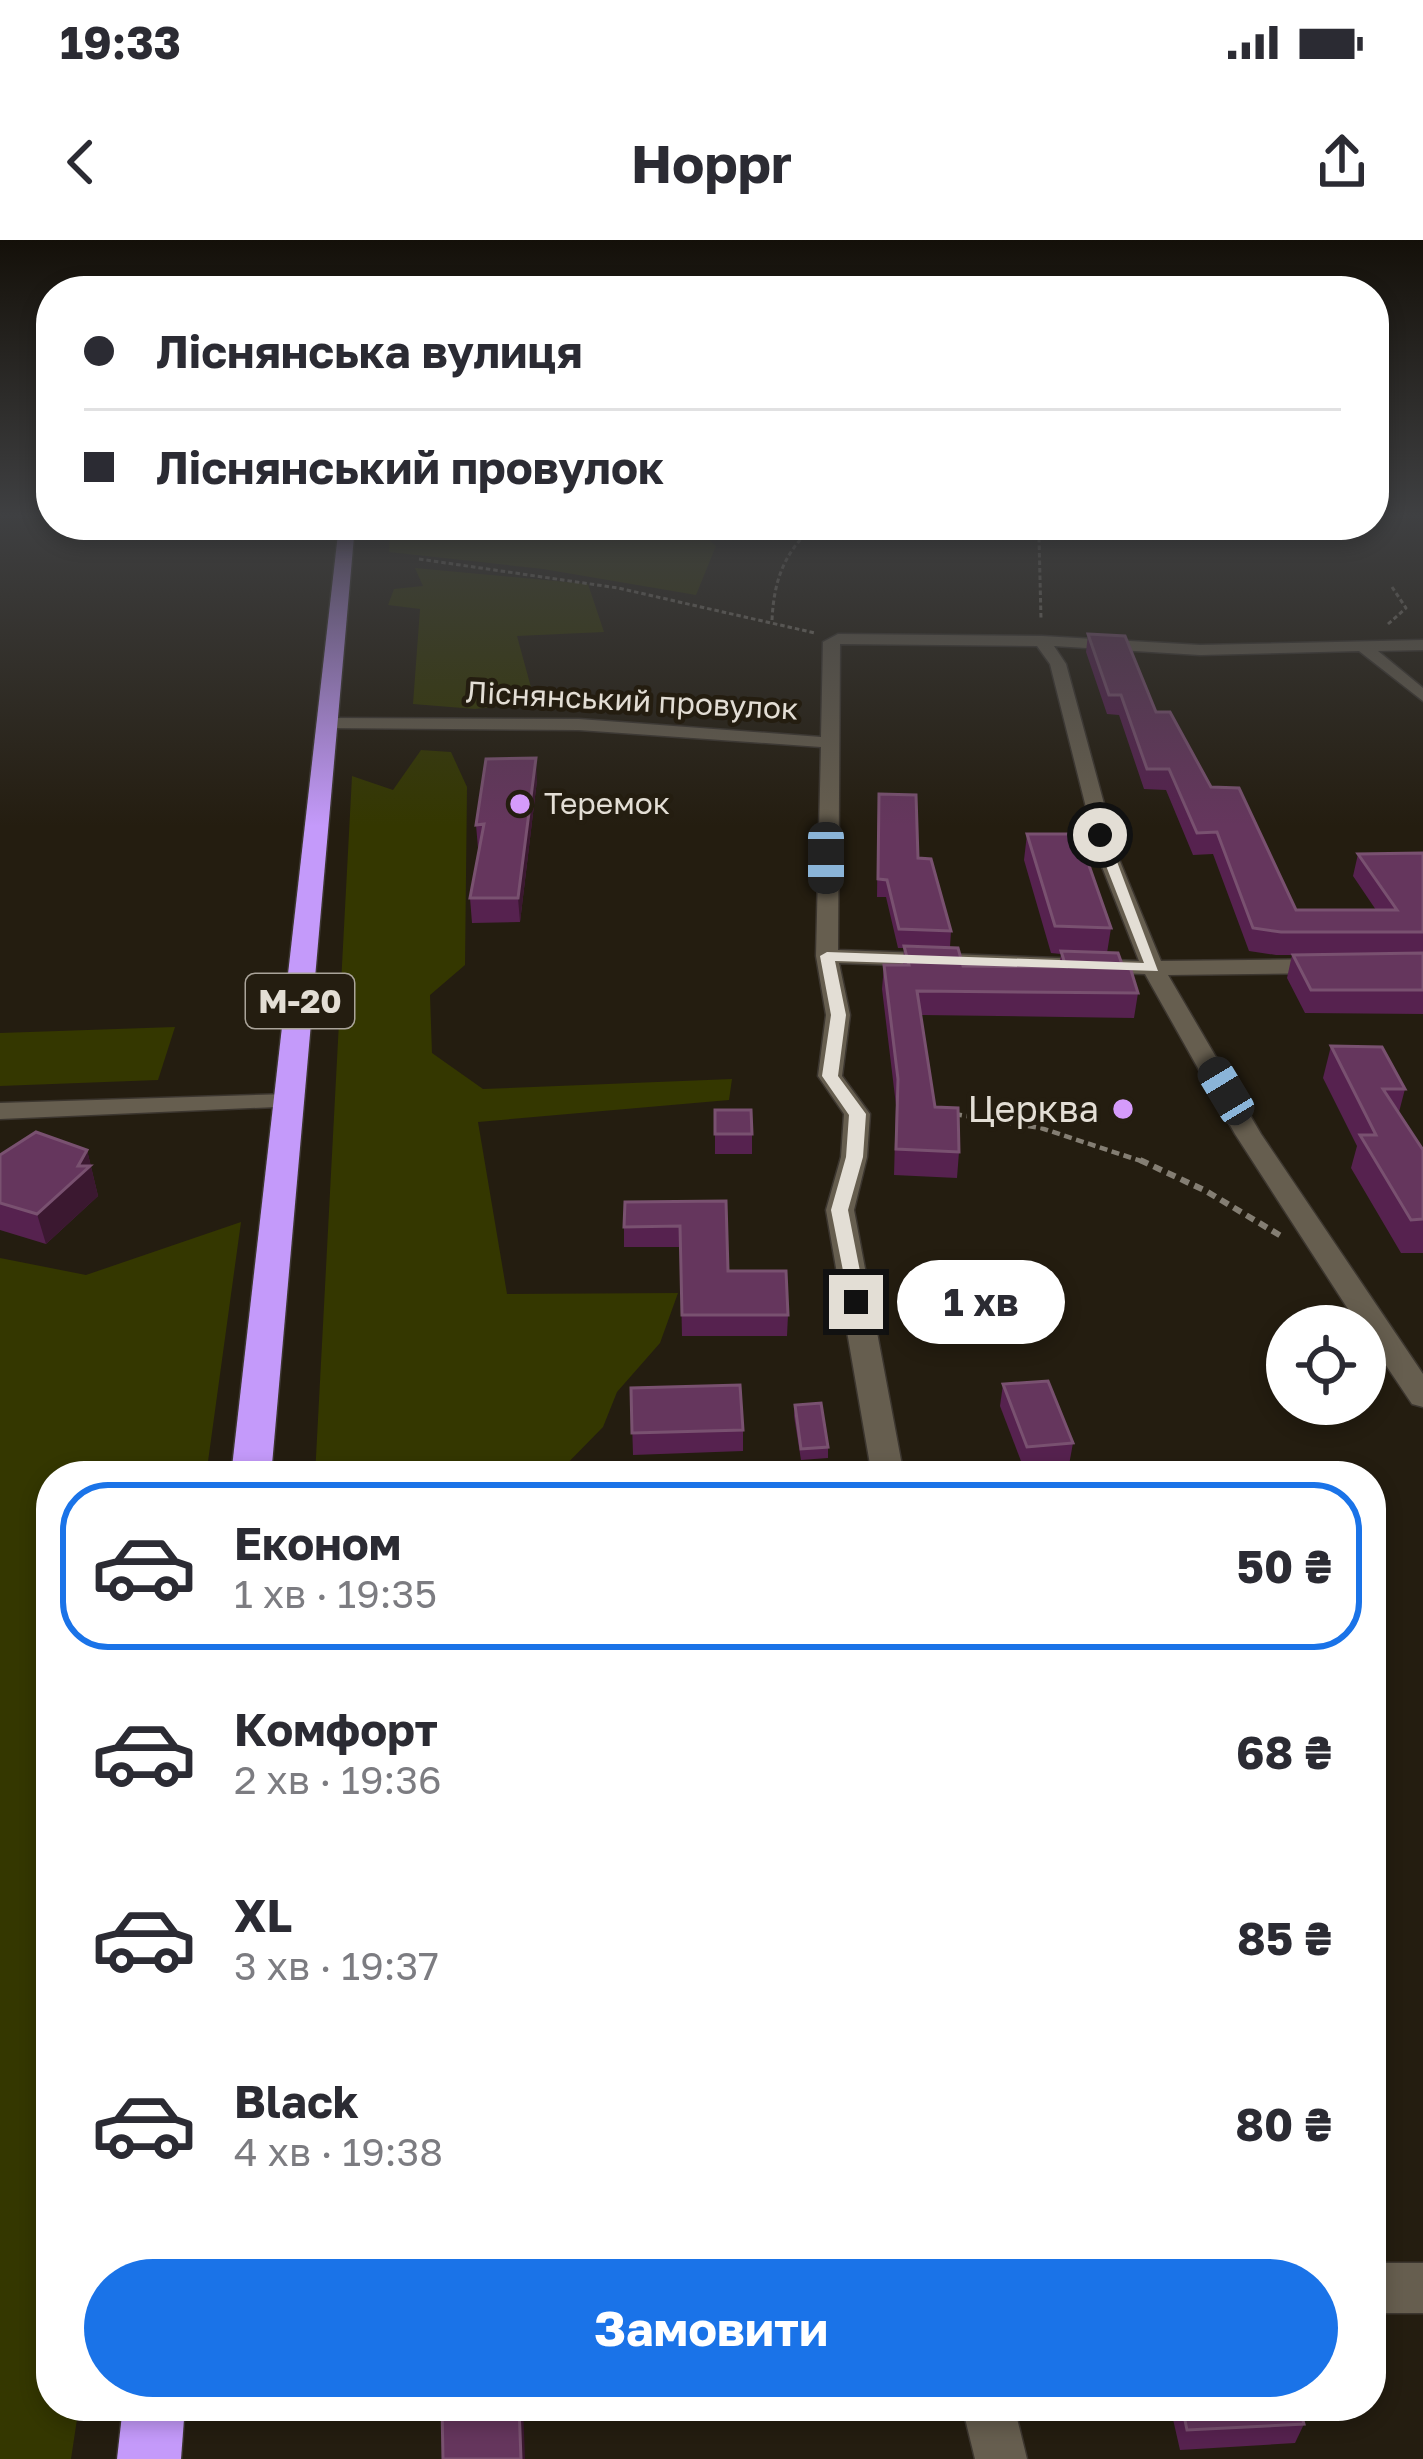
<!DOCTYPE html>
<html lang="uk">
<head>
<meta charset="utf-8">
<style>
  :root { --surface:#fff; --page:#f7f7f7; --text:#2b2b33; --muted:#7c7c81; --line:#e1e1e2; --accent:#1a73e8 }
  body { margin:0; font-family:"Golos Text",sans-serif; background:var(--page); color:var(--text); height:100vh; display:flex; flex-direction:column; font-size:45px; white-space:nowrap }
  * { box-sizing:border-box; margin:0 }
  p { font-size:39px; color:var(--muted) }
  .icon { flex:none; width:66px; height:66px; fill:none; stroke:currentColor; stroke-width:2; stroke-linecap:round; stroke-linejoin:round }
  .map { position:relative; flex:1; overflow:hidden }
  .panel { position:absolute; left:36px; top:1221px; width:1350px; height:960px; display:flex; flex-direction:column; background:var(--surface); border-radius:48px; box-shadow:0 6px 18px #0003 }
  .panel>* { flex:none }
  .banner { position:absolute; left:36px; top:36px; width:1353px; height:264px; border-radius:48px; box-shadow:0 6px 18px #0003; display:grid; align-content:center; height:264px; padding:0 48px; background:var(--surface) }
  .fabs { position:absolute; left:1266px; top:1065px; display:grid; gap:24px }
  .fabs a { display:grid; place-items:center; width:120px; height:120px; border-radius:50%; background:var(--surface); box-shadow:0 6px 18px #0003; font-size:60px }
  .end { position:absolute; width:54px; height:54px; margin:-27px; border:15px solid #e3ded5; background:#111; box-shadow:0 0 0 6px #111 }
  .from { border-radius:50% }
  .bubble { position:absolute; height:84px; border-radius:42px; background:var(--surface); box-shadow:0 6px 18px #0003; font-size:39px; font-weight:700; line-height:84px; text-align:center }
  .car { position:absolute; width:36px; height:72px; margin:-36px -18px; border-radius:15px; box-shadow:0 0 9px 3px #0007; background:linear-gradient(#222 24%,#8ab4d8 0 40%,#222 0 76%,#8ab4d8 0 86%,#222 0) }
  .banner b { display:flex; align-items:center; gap:42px; height:114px; font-size:45px }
  .banner b+b { border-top:3px solid var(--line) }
  .banner i { width:30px; height:30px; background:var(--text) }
  ul { padding:21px 0 0; list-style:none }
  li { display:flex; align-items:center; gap:36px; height:168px; margin:0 24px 18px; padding:0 24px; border:6px solid transparent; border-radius:48px }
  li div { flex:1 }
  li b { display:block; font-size:45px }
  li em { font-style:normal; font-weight:700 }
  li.active { border-color:var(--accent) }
  li>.icon { width:108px; height:108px; stroke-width:1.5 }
  .primary-button { display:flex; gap:24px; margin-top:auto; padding:24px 48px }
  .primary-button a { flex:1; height:138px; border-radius:72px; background:var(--accent); color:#fff; font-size:48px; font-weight:700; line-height:138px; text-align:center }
  .status { display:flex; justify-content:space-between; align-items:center; height:84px; padding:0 60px; background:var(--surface); direction:ltr }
  .status svg { height:33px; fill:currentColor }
  header { display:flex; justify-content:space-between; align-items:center; height:156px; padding:0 48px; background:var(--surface); font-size:54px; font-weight:700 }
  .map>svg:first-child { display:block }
  .green { fill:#343700 }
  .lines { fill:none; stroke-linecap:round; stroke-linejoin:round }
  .street-casing { stroke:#3c362f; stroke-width:3 }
  .highway-casing { stroke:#3c362f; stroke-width:3 }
  .path-far2 { stroke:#847e73; stroke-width:3; stroke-dasharray:4.5 3; stroke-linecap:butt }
  .path-far1 { stroke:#847e73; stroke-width:4.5; stroke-dasharray:8 4.5; stroke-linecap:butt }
  .path { stroke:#847e73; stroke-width:6; stroke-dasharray:9 6; stroke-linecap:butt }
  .street { fill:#665e4f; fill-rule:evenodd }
  .highway { fill:#c49afa; fill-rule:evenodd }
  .wall { fill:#56224f }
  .shaded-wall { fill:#3b1830 }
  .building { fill:#65365d; stroke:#795170; stroke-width:3 }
  .route { fill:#e3ded5 }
  .poi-dot { fill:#d59bfa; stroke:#241d10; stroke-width:4.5 }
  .labels { text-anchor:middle; stroke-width:9; stroke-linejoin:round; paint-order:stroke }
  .far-street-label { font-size:30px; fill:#e3ded5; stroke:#241d10 }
  .far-poi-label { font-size:30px; fill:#e3ded5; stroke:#241d10; text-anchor:start }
  .shield { fill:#241d10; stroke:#aaa49a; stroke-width:3 }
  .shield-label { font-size:33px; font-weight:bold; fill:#e3ded5 }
  .poi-label { font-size:36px; fill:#e3ded5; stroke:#241d10; text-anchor:end }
</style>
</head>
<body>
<div class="status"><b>19:33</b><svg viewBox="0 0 49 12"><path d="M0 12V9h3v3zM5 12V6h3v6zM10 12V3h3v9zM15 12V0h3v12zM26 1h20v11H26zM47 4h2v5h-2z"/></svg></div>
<header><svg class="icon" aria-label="back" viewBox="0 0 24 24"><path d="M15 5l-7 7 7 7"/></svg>Hoppr<svg class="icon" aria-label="share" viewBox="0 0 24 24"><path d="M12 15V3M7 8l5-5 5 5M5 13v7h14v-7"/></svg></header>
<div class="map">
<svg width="1423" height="2219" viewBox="0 0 1423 2219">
  <rect width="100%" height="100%" fill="#241d10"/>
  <!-- green -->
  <g class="green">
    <polygon points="390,285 664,285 706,297 716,306 696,355 543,329 389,312"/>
    <polygon points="415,328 588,344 604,392 517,396 535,462 475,469 413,464 420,369 388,365 394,349 423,346"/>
    <polygon points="421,510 451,512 467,547 465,725 430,755 432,813 483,849 732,839 729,860 478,882 507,1054 678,1053 660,1103 617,1152 603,1187 555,1236 315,1236 352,536 393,550"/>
    <polygon points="175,787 158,840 0,846 0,793"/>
    <polygon points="241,982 206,1236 51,1236 51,2166 79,2166 71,2219 0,2219 0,1018 86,1035"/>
  </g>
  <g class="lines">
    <defs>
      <g id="street">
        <path d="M838 394 1042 396 1200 405 1423 400V410L1378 411 1423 448V461L1359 411 1200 415 1054 406 1066 424 1119 619 1161 721 1330 719 1341 726 1330 733 1168 735 1261 894 1423 1134V1167L1412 1164 1365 1094V1086H1359L1235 894 1145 734 839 723 850 775 842 836 870 874 867 917 854 970 904 1236H872L826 970 841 917 844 874 818 836 826 775 816 716 821 507 579 490 327 488 318 483 327 478 579 479 821 497 823 402ZM840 404 1037 406 1050 424 1099 619 1139 721 838 710Z"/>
        <polygon points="290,854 302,861 299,866 0,879 0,863"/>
        <rect x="1371" y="2023" width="52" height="50"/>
        <polygon points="962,2166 1014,2166 1027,2219 975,2219"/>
      </g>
      <g id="highway">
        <polygon points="339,285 355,285 271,1236 231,1236"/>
        <polygon points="123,2166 185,2166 181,2219 117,2219"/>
      </g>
    </defs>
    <!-- street casing -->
    <use href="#street" class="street-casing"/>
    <!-- highway casing -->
    <use href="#highway" class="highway-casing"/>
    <!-- path-far2 -->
    <g class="path-far2">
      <polyline points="1013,285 1039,298"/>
      <polyline points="1039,298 1041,379"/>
      <polyline points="1039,298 1055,285"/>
      <polyline points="419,319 618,348 815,393"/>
      <path d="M772 380C774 340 784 312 815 285"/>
      <polyline points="1388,384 1406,368 1392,347"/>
    </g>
    <!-- path-far1 -->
    <polyline class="path-far1" points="954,874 1041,888 1147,923"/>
    <!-- path -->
    <polyline class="path" points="1140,920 1206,951 1281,996"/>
    <!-- street -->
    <use href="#street" class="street"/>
    <!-- highway -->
    <use href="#highway" class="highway"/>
  </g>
  <!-- wall -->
  <g class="wall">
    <polygon points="1088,394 1156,472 1296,670 1376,670 1353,636 1358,614 1423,613 1423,774 1305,773 1287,738 1292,715 1276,715 1249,711 1213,614 1193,615 1166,550 1144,549 1119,475 1107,474 1086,412"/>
    <polygon points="537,540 520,682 472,683 470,658 480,608 478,608 476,585"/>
    <polygon points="878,570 918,618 951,691 950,707 963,726 1059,727 1061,714 1051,713 1024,620 1027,594 1111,688 1107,713 1123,727 1138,753 1134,778 921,775 935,867 959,912 957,938 894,935 896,865 882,749 884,725 903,725 904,708 898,708 886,657 877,657"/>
    <polygon points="1331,806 1405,849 1399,872 1423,910 1423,1013 1401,1013 1351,928 1357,906 1323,838"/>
    <polygon points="715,870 752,894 752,914 715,914"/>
    <polygon points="87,910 98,956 46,1004 0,990 0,915"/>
    <polygon points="726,961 728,1031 788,1075 787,1096 682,1096 680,1007 624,1007 624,987"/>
    <polygon points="1003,1144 1073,1203 1069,1225 1024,1229 1000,1166"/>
    <polygon points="631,1148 743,1190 743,1211 633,1215"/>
    <polygon points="795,1165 828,1207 828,1218 801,1220 794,1176"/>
    <polygon points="274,2166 305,2166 304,2170 276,2173"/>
    <polygon points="1170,2166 1299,2166 1304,2184 1295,2203 1180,2210"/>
  </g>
  <!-- shaded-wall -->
  <g class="shaded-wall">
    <polygon points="536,518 537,540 520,682 518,658"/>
    <polygon points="87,910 98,956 46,1004 37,974 78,926"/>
    <polygon points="519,2166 523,2166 525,2219 521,2219"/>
  </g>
  <!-- building -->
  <g class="building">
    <polygon points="1088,394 1125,396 1156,472 1170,472 1211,547 1239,548 1296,670 1397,670 1358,614 1423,613 1423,692 1281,692 1253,688 1217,592 1197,593 1169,529 1147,529 1121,455 1109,455"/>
    <polygon points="536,518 518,658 470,658 484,584 476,585 486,519"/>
    <polygon points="879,554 916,555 918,618 931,619 951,691 899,689 887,640 878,639"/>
    <polygon points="1027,594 1078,594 1111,688 1055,686"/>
    <polygon points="904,706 958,708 963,726 1066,727 1061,711 1118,713 1123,727 1130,727 1138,753 917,751 935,867 958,868 959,912 896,909 898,839 884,725 909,725"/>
    <polygon points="1423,713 1423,750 1311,750 1293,715"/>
    <polygon points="1331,806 1382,807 1405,849 1383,849 1423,910 1423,979 1411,980 1360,895 1376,895"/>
    <polygon points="715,870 751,870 752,894 715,894"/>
    <polygon points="36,892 87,910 78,926 90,926 37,974 0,963 0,915"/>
    <polygon points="726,961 728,1031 786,1031 788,1075 682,1075 680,986 624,987 625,962"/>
    <polygon points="1048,1141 1073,1203 1027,1207 1003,1144"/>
    <polygon points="740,1145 743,1190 632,1193 631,1148"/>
    <polygon points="821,1163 828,1207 801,1209 795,1165"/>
    <polygon points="442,2166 519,2166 521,2219 443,2219"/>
    <polygon points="1182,2166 1299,2166 1304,2184 1187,2190"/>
  </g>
  <!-- sky -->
  <linearGradient id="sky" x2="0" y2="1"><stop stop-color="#141009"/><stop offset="0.47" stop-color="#3f4042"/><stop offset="1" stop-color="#3f4042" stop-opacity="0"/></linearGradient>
  <rect width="1423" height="586" fill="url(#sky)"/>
  <!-- route -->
  <polygon class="route" points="1100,591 1107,595 1158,731 835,721 846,775 838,836 866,874 863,917 848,970 866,1062 850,1066 831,970 846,917 849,875 822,836 831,775 820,716 827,712 1144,723 1094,595"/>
  <!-- markers -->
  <g class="poi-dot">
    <circle cx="520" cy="564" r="12"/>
    <circle cx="1123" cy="869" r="12"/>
  </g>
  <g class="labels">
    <!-- far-street labels -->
    <g class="far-street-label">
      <text transform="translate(632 461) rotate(3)" y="10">Ліснянський провулок</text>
    </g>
    <!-- far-poi labels -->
    <g class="far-poi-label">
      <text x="544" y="574">Теремок</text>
    </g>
    <!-- shield labels -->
    <rect class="shield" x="246" y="734" width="108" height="54" rx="9"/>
    <g class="shield-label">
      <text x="300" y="773">М-20</text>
    </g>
    <!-- poi labels -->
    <g class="poi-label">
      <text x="1099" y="882">Церква</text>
    </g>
  </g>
</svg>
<div class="fabs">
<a><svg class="icon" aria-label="locate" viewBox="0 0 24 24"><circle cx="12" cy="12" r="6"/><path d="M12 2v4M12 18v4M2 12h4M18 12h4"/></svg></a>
</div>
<i class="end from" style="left:1100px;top:595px"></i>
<i class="end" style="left:856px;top:1062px"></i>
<div class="bubble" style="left:897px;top:1020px;width:168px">1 хв</div>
<i class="car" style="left:826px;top:618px;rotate:180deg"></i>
<i class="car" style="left:1226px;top:851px;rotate:329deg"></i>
<div class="banner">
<b><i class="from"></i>Ліснянська вулиця</b>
<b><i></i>Ліснянський провулок</b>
</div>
<section class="panel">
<ul>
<li class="active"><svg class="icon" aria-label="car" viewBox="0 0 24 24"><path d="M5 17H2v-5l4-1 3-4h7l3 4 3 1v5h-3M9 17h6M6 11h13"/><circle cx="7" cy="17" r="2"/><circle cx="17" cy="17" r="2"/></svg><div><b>Економ</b><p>1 хв · 19:35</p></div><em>50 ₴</em></li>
<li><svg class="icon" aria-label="car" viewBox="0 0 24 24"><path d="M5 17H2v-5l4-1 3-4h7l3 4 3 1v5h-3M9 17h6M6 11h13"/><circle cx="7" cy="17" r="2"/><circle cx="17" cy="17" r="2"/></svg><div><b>Комфорт</b><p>2 хв · 19:36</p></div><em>68 ₴</em></li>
<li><svg class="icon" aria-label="car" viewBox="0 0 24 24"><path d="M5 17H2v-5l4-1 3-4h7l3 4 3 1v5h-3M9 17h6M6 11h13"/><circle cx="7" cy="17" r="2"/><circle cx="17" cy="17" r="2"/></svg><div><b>XL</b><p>3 хв · 19:37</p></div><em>85 ₴</em></li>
<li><svg class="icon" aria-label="car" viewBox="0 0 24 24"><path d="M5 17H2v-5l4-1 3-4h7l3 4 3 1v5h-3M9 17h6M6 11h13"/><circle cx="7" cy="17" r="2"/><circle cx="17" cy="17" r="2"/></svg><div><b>Black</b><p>4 хв · 19:38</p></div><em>80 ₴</em></li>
</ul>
<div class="primary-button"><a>Замовити</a></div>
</section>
</div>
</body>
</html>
